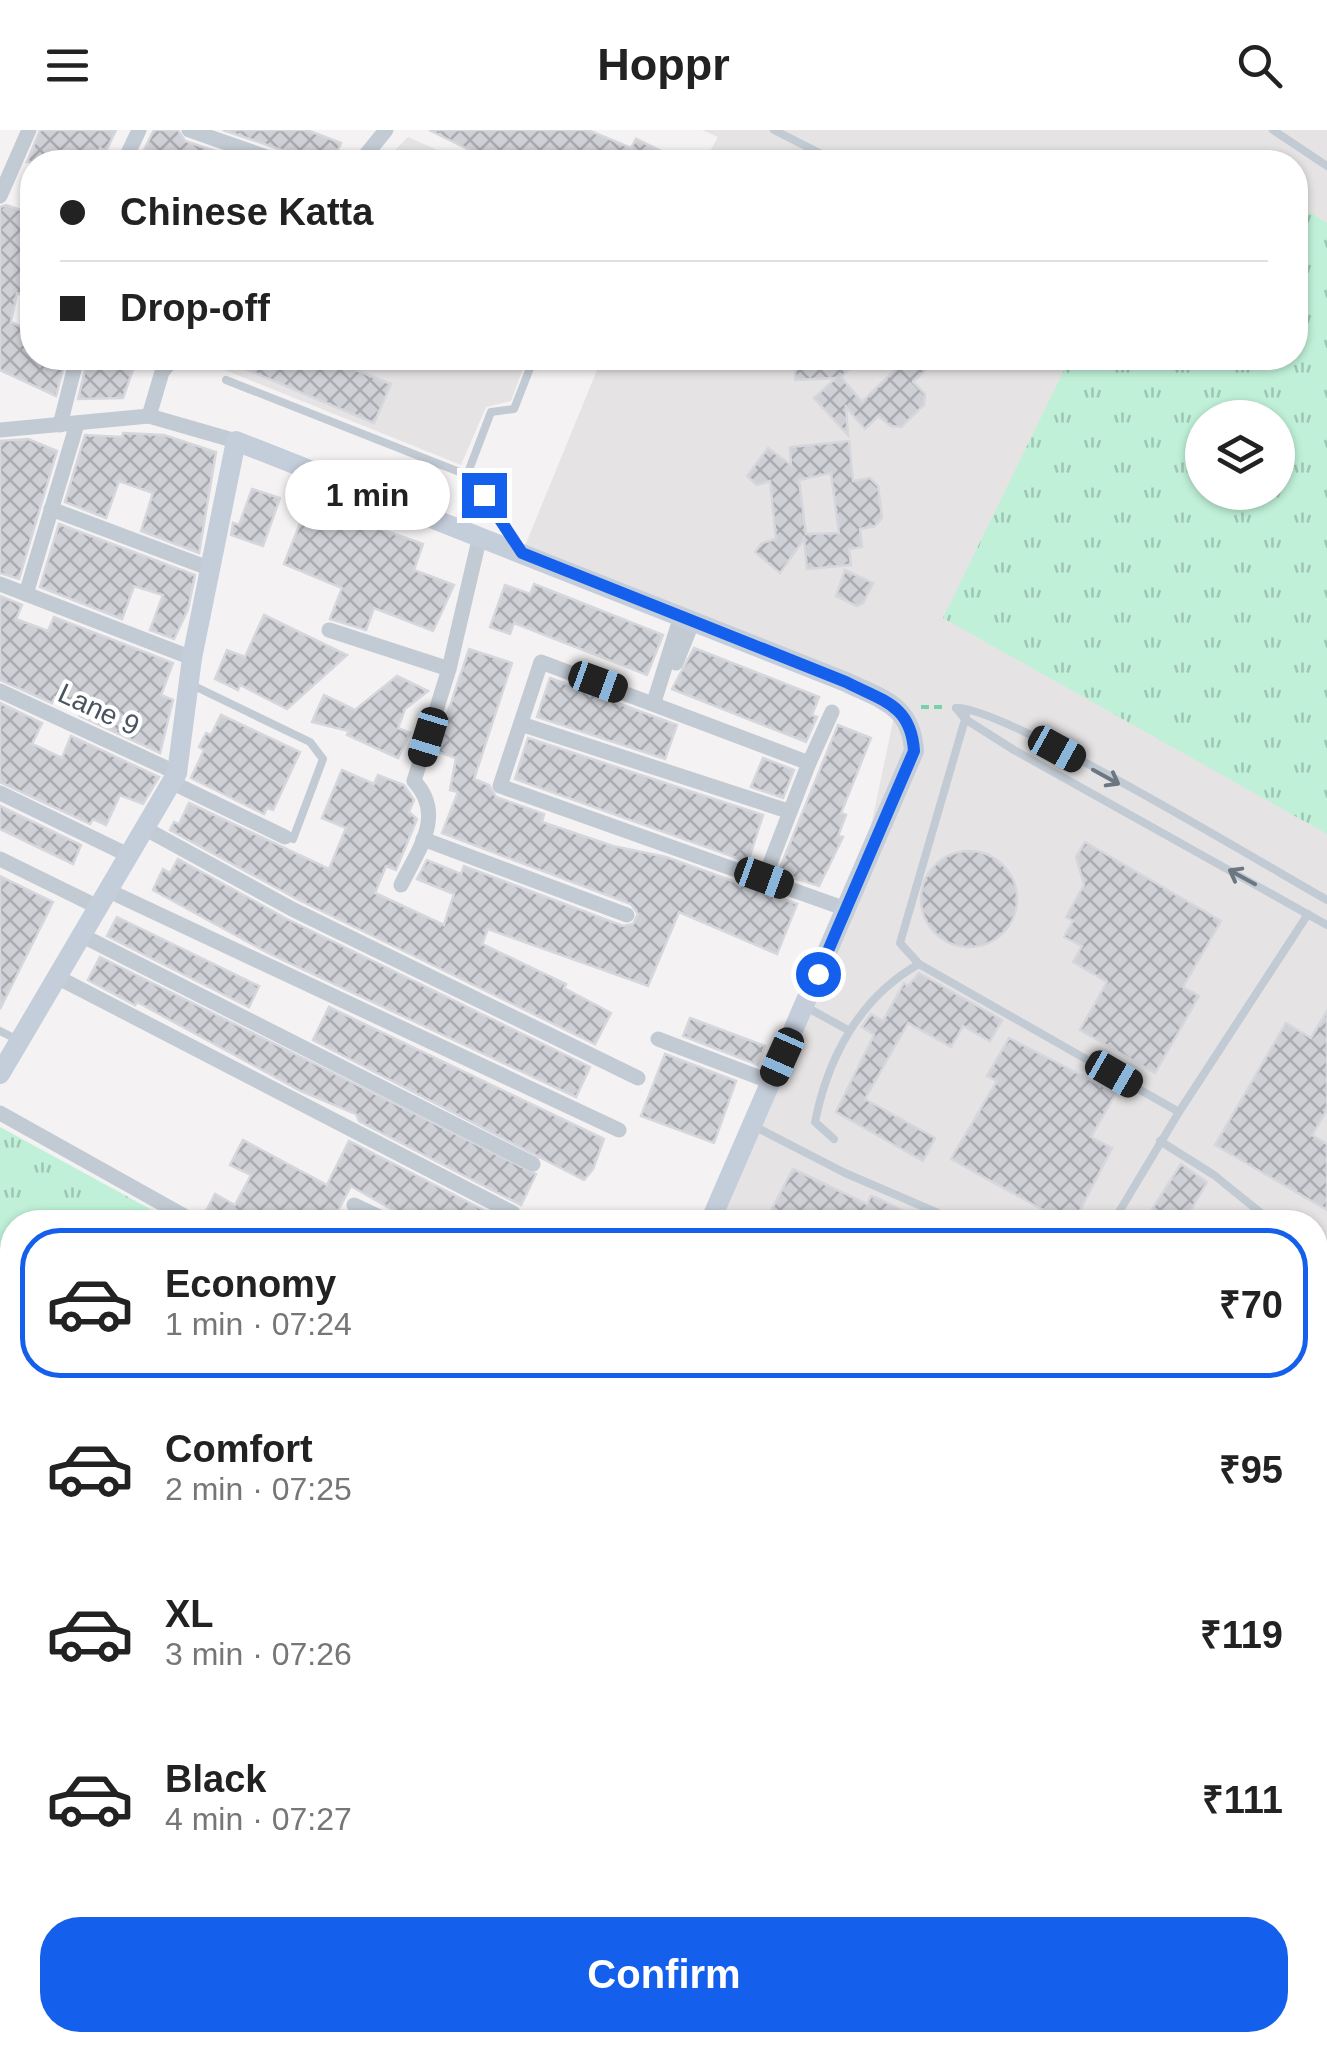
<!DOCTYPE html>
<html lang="en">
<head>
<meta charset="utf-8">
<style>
  :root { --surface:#fff; --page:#f6f6f6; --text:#222; --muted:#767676; --line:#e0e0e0; --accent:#145feb }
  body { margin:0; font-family:Arial,sans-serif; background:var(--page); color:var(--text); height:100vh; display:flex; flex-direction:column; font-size:38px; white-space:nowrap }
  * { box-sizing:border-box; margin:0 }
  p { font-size:32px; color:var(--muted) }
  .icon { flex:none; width:55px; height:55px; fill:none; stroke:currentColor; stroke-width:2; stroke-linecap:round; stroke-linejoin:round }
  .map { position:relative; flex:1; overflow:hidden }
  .panel { position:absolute; left:0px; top:1080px; width:1328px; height:842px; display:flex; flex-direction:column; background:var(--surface); border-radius:40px 40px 0 0; box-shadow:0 2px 8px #0004 }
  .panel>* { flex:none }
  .hud { position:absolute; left:20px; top:20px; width:1288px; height:220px; border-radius:40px; box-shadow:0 2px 8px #0004; display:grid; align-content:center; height:220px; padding:0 40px; background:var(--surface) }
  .tools { position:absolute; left:1185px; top:270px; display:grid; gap:20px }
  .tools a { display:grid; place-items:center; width:110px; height:110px; border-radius:50%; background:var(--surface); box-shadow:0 2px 8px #0004; font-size:50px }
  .end { position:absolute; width:45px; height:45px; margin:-22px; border:12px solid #145feb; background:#fff; box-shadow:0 0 0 5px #fff }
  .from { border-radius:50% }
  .bubble { position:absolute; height:70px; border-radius:35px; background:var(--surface); box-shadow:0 2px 8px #0004; font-size:32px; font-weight:600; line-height:70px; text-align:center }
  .car { position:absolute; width:30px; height:60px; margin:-30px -15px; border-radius:12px; box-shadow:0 0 8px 2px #0007; background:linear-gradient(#222 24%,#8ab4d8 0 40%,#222 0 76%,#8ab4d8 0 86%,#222 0) }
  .hud b { display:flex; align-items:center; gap:35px; height:95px; font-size:38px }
  .hud b+b { border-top:2px solid var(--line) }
  .hud i { width:25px; height:25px; background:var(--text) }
  ul { padding:18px 0 0; list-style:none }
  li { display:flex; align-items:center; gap:30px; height:150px; margin:0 20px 15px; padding:0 20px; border:5px solid transparent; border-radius:40px }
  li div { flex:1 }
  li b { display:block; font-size:38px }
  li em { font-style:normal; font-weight:600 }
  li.active { border-color:var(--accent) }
  li>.icon { width:90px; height:90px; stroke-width:1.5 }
  .primary-button { display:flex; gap:20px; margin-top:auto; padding:20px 40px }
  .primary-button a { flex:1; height:115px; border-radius:40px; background:var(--accent); color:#fff; font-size:40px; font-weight:600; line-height:115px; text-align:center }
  header { display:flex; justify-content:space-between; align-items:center; height:130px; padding:0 40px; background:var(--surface); font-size:45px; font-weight:600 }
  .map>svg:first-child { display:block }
  .education { fill:#e5e3e4; fill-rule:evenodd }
  .park { fill:url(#park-tufts); fill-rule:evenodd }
  .building { fill:url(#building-cross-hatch); stroke:#d6d7dd; stroke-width:2.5; fill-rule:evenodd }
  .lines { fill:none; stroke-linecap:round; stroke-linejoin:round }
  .path { stroke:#77d1ad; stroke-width:4; stroke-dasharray:8 5; stroke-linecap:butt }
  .lane { stroke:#c2cad3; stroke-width:8 }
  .street { stroke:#c2cad3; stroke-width:15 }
  .secondary { stroke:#c4cdda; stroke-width:20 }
  .oneway { stroke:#6d7782 }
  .route { stroke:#145feb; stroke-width:12 }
  .labels { text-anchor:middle; stroke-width:8; stroke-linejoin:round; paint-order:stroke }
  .street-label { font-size:28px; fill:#495360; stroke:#fff }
</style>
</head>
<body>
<header><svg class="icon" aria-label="menu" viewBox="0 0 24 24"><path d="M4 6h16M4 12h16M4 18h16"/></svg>Hoppr<svg class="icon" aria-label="search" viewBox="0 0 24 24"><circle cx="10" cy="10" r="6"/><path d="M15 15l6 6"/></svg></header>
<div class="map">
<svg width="1327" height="1922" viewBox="0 0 1327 1922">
  <defs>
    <pattern id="park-tufts" width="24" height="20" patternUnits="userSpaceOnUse" patternTransform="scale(2.5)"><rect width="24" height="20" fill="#c0f1d8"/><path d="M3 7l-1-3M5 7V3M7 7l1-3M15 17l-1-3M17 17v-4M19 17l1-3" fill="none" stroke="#9ec6b3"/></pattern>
    <pattern id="building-cross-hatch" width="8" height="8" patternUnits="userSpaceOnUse" patternTransform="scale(2.5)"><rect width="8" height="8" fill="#ced0d6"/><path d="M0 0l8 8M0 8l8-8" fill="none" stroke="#a9abb1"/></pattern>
  </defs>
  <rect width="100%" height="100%" fill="#f4f2f2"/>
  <!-- education -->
  <g class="education">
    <path d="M702 0H1327V1676L1315 1695V1092H710L861 744 896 577 522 423 602 228H1295V32H704L718 7ZM1202 288H1278V362H1202Z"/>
    <polygon points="408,7 464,32 383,32"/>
    <polygon points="195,228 527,228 511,271 486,277 461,335"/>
  </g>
  <!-- park -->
  <g class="park">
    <path d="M1295 73 1327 93V704L943 488 1070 228H1295ZM1202 288H1278V362H1202Z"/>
    <polygon points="0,997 174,1092 12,1092 12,1142 0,1136"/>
  </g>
  <!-- building -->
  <g class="building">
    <polygon points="40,0 116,0 106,21 100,18 94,32 27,32"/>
    <polygon points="154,0 178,0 185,11 233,27 230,32 154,32 141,26"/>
    <polygon points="223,0 307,0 341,13 333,32 298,32 285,21"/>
    <polygon points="429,0 588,0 631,18 636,9 684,32 549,32 526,23 522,32 494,32"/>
    <polygon points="6,75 32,84 32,121 27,137 32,140 32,169 17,163 11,192 32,202 32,228 66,228 56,266 0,240 0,77"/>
    <polygon points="88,228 137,228 123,268 78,269"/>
    <polygon points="219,228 355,228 351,238 391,254 374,293"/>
    <polygon points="796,228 861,228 841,247 862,272 907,228 939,228 913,252 925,264 924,275 901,297 891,296 878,286 865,299 846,277 848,305 814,268 836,248 795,250"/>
    <polygon points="123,303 164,305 216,322 199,423 141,401 153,363 119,351 106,388 65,372 85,305 122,307"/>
    <polygon points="28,309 57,321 19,449 0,443 0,311"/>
    <path d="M849 311 853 351 870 348 878 356 882 388 875 396 860 399 862 417 849 419 851 435 807 439 804 409 780 443 755 422 762 413 776 409 770 351 757 355 747 346 768 318 791 335 790 317ZM831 343 839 403 806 404 799 350Z"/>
    <polygon points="252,359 280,368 263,416 231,405 233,393 239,395"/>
    <polygon points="308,373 423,414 414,440 454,455 433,501 374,478 366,500 330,489 342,458 284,434"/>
    <polygon points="59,394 195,445 188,479 174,509 150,500 163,465 134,456 122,489 40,457"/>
    <polygon points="845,440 873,453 863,473 857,476 836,466"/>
    <polygon points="534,454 663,505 647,545 514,493 510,504 490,497 505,455 530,464"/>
    <polygon points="0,466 22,475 16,489 48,501 54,487 173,533 161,565 173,570 160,623 80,586 84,579 55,567 52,573 0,550"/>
    <polygon points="264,485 347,525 287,579 240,555 238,560 215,549 227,520 245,527"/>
    <polygon points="694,518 819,567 812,585 817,587 806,612 672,559"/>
    <polygon points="469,519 512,533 474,649 489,655 496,667 544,684 542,692 613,716 666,727 797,774 777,824 679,782 648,856 488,799 482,814 566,854 564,858 611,883 595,914 297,769 170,700 174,692 179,694 189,673 329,739 346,698 322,688 342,640 374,654 378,645 404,655 414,670 409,682 417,689 396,740 386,736 375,763 444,795 454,764 417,749 427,730 461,744 464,736 623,796 633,794 638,784 631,774 442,703 458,662 450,660 456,628 435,621"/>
    <polygon points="397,546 428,561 405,579 398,598 410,603 398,628 347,605 349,601 312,592 324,565 355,580"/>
    <polygon points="550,548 677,595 665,629 537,587"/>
    <polygon points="0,573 42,593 32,614 62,628 71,606 159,647 143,674 120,665 106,695 93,689 90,694 0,652"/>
    <polygon points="221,585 300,622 273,680 267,678 264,684 191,648 204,620 199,617 206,603 211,605"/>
    <polygon points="838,595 871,608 841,683 846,685 838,706 843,707 819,756 778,743"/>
    <polygon points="528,608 763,685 748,732 515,649"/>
    <polygon points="763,628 794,640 783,668 751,657"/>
    <polygon points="0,676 81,715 73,734 0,699"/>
    <polygon points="1085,712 1221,791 1183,857 1199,866 1155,943 1080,900 1107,852 1073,832 1082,816 1064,807 1073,791 1066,787 1084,755 1076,727"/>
    <circle cx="969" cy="769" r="48"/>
    <polygon points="178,729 287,789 590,937 576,967 270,824 153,760 163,739 170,743"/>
    <polygon points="0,746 53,772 0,879"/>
    <polygon points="117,787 259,856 249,877 107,806"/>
    <polygon points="100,827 536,1044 521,1075 359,991 356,984 301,961 137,872 135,875 88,850"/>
    <polygon points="919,843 1002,890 990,911 963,896 951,917 908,893 865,969 935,1008 923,1031 836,982 874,905 862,897 871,884 883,891 904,853 908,856"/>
    <polygon points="329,877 604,1009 593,1039 584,1050 313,910"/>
    <polygon points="1327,881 1327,980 1312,1005 1327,1014 1327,1080 1215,1015 1286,893 1311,908"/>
    <polygon points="690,888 765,916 758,935 683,906"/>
    <polygon points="1009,908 1116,963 1091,1007 1112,1018 1074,1092 1065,1092 951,1029 997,951 987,946"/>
    <polygon points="665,924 736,951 714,1013 641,986"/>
    <polygon points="243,1010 327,1055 349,1011 507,1092 401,1092 396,1082 351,1056 332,1092 307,1092 294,1086 290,1092 206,1092 204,1085 215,1064 235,1075 251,1045 230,1035"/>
    <polygon points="1181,1034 1207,1052 1184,1092 1144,1092"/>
    <polygon points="793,1039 867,1074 871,1066 877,1068 926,1092 765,1092"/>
    <polygon points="0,1903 10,1905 12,1910 43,1922 0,1922"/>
  </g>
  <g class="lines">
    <!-- path -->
    <polyline class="path" points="921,577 946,577"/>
    <!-- lane -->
    <g class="lane">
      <polyline points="774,0 837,32"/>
      <polyline points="1273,0 1327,36"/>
      <polyline points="226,250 467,345 517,415"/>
      <polyline points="467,345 491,282 514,279 534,228"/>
      <polyline points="190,554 310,612 323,629 293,709"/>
      <polyline points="956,578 965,589 1014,620 1327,795"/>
      <path d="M956 578C1000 574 1270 738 1327 770"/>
      <polyline points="919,834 900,813 966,586"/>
      <polyline points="808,878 848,900"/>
      <polyline points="0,901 16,909"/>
      <polyline points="752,995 845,1043 959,1092"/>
      <path d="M834 1009 815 992C828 927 860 867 919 834L1179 982"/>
      <polyline points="1160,1011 1214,1045 1272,1092"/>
      <polyline points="641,1092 651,1086 703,1092"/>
      <polyline points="1113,1092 1179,982 1308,784"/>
      <polyline points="1315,1114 1327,1118"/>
      <polyline points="1315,1143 1327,1154"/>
      <polyline points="1315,1197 1327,1206"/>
      <polyline points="1315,1777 1327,1760"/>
      <polyline points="1245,1910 1264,1922"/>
      <polyline points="1129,1922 1138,1910"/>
    </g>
    <!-- street -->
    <g class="street">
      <polyline points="189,0 281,32"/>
      <polyline points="124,32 139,0"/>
      <polyline points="360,32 386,0"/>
      <polyline points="0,66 29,0"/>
      <polyline points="149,286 162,242 173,228"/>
      <polyline points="60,295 77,228"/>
      <polyline points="0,300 149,286 236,311"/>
      <polyline points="51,379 211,439"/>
      <polyline points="0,454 192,528"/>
      <polyline points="26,464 77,294"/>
      <polyline points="329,500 449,539"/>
      <polyline points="676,533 693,491"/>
      <polyline points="0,561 177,643"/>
      <polyline points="654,572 681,486"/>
      <polyline points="521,594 788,681"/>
      <polyline points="809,633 832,582"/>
      <polyline points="171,652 285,707"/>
      <polyline points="0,663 128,725"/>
      <polyline points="144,698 292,779 638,948"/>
      <polyline points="423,709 627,785"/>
      <polyline points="0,729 98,777"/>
      <polyline points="764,749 809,633 541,532 500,656 846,779"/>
      <path d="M401 755C418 720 446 685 414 651L449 539 479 410"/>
      <polyline points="107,760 619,1000"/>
      <polyline points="81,805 533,1034"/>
      <polyline points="57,847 513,1083"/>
      <polyline points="658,909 771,952"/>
      <polyline points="0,983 195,1092"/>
      <polyline points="354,1075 390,1092"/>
      <polyline points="0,1418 12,1426"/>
      <polyline points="0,1546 12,1525"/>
      <polyline points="0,1612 12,1591"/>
      <polyline points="0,1624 12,1633"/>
      <polyline points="0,1773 12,1779"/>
      <polyline points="0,1874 12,1881"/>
      <polyline points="64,1910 90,1915 95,1910"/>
      <polyline points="382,1910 408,1922"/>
    </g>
    <!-- secondary -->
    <g class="secondary">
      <path d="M0 944 177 643 192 528 236 311 846 552C883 570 911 575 914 621L710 1092"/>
      <polyline points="0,1217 12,1223"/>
      <polyline points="1315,1889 1327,1898"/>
      <polyline points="1301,1910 1318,1922"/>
      <polyline points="266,1922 273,1910"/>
    </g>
  </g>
  <!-- one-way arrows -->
  <defs><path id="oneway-shaft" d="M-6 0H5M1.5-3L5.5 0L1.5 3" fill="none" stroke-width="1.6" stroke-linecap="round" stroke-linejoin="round" transform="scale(2.5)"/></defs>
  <g class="oneway">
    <use href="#oneway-shaft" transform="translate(1106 647) rotate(29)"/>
    <use href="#oneway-shaft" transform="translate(1242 747) rotate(-151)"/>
  </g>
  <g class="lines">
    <!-- route -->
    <path class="route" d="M484 365 522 423 846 552C883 571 911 575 914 621L818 844"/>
  </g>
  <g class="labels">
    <!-- street labels -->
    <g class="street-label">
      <text transform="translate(99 579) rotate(25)" y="10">Lane 9</text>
    </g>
  </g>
</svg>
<div class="tools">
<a><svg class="icon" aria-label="layers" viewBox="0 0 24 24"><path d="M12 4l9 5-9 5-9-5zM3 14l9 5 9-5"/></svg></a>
</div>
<i class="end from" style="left:818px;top:844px"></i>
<i class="end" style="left:484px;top:365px"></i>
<div class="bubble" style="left:285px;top:330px;width:165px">1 min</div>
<i class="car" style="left:598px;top:552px;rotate:110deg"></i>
<i class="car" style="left:428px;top:607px;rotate:197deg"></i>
<i class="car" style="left:1057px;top:619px;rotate:119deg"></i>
<i class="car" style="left:764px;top:748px;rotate:110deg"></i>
<i class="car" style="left:782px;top:927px;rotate:204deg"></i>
<i class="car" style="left:1114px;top:944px;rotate:120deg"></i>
<div class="hud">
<b><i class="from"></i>Chinese Katta</b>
<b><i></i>Drop-off</b>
</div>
<section class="panel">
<ul>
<li class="active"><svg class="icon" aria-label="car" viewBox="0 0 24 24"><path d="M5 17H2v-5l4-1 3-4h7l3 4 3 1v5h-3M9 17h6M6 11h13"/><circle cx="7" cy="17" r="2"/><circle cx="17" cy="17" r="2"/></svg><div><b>Economy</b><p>1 min · 07:24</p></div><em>₹70</em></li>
<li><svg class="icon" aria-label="car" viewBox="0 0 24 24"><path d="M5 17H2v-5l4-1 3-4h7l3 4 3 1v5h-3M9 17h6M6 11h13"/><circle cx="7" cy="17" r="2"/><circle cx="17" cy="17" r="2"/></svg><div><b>Comfort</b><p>2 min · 07:25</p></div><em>₹95</em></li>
<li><svg class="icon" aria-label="car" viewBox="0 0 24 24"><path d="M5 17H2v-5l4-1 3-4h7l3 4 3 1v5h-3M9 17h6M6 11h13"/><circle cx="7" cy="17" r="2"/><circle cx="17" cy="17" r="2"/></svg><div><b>XL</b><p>3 min · 07:26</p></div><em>₹119</em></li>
<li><svg class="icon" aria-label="car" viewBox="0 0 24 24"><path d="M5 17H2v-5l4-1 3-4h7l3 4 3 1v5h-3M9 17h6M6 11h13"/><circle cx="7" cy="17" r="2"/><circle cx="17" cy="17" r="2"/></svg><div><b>Black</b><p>4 min · 07:27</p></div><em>₹111</em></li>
</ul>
<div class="primary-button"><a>Confirm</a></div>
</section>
</div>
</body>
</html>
